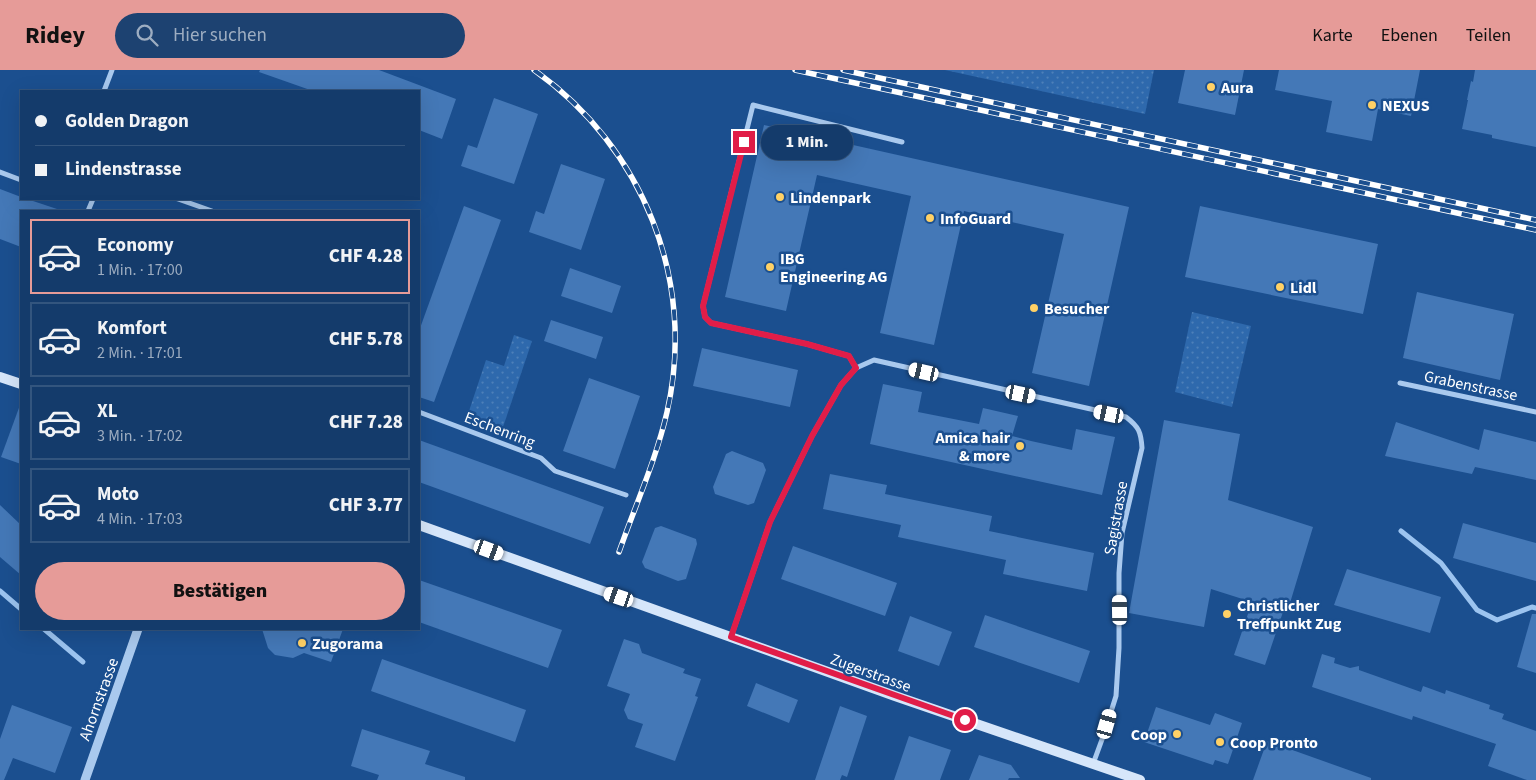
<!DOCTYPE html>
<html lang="de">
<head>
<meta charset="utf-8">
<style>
  :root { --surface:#143b6b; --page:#1d4271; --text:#f1f3f6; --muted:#9dadc1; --line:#33557e; --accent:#e69b98 }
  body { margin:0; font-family:"Source Sans 3",sans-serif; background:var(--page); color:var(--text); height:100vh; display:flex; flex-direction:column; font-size:19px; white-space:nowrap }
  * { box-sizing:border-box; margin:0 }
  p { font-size:16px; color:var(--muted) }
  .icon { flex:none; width:28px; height:28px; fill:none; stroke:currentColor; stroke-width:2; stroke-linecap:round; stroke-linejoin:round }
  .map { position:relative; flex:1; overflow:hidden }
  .drawer { position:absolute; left:20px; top:140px; width:400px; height:420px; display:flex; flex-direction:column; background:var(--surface); border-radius:0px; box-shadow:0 5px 20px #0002,0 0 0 1px var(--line) }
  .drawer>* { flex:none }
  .guide { position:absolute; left:20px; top:20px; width:400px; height:110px; border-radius:0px; box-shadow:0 5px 20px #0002,0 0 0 1px var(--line); display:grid; align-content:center; height:110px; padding:0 15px; background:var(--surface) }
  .end { position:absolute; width:22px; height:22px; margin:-11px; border:6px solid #e11d48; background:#fff; box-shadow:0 0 0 2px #fff }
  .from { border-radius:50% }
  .bubble { position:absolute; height:35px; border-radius:18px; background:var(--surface); box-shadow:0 5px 20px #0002,0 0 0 1px var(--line); font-size:16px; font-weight:800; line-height:35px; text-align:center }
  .car { position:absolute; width:15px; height:30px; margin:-15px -8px; border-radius:6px; box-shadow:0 0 4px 1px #0007; background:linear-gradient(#fff 24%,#345 0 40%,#fff 0 76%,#345 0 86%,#fff 0) }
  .guide b { display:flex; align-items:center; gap:18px; height:48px; font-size:19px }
  .guide b+b { border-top:1px solid var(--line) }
  .guide i { width:12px; height:12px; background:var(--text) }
  ul { padding:9px 0 0; list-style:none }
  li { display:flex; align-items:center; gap:15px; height:75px; margin:0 10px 8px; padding:0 5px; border:2px solid var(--line); border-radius:0px }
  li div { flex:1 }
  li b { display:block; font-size:19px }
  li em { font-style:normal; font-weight:800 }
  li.on { border-color:var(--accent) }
  li>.icon { width:45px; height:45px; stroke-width:1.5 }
  .button { display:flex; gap:10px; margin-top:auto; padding:10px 15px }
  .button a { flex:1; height:58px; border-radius:30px; background:var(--accent); color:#111; font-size:20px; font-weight:800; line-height:58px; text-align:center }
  header { display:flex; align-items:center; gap:30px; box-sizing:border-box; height:70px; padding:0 25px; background:var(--accent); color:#111 }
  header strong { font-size:24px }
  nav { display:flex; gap:28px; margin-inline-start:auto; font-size:18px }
  .search { width:350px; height:45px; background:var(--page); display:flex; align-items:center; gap:12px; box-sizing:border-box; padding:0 18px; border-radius:28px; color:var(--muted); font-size:19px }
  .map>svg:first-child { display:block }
  .grass { fill:url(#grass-dots) }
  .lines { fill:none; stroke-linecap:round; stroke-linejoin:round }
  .stream { stroke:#9cc4f0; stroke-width:5 }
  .building { fill:#4478b7 }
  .minor { stroke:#a9c9ee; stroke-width:5 }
  .tertiary { stroke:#a9c9ee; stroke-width:9 }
  .secondary { stroke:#d6e6fa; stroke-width:10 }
  .rail-casing { stroke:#fff; stroke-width:5.5 }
  .rail { stroke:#1b4f8f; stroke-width:4; stroke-dasharray:11; stroke-linecap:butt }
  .route { stroke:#e11d48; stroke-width:6 }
  .poi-dot { fill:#ffd166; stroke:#1b4f8f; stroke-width:2 }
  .labels { text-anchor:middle; stroke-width:5; stroke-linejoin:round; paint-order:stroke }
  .poi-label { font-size:16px; font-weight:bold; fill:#fff; stroke:#1b4f8f; text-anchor:start }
  .street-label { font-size:16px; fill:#fff; stroke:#1b4f8f }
</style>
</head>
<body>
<header>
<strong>Ridey</strong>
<div class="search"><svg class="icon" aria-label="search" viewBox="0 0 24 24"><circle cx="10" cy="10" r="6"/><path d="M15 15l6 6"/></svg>Hier suchen</div>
<nav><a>Karte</a><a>Ebenen</a><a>Teilen</a></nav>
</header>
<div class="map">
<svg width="1536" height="710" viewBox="0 0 1536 710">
  <defs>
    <pattern id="grass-dots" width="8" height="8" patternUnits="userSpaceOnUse" patternTransform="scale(1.25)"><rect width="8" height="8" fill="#2e69ad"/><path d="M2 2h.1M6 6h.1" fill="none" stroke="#4d80b9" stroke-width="1.8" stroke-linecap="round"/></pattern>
  </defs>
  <rect width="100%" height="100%" fill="#1b4f8f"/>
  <!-- grass -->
  <g class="grass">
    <polygon points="945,0 1154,0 1145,44"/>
    <polygon points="1192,242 1251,256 1232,337 1175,322"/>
    <polygon points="514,265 532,271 503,357 468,344 486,290 504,296"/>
  </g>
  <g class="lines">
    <!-- stream -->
    <g class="stream">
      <polyline points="1401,461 1441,493 1477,540 1497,550 1532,537 1536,538"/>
      <polyline points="0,521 21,539"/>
      <polyline points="44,559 83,592"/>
    </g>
  </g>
  <!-- building -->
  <g class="building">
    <polygon points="260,0 379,0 456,29 442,69 419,60 419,21 313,21 259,2"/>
    <polygon points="1185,0 1244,0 1235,45 1178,33"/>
    <polygon points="1279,0 1420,0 1411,46 1378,39 1372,71 1326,62 1332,31 1275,20"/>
    <polygon points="1475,0 1536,0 1536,77 1492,68 1492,65 1462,59 1468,30 1467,30 1471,11 1473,12"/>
    <polygon points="494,28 538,44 514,114 461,96 468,75 477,78"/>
    <polygon points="764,55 1129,137 1089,316 1032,303 1064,164 964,141 934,275 880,263 911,126 817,105 786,241 725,227"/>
    <polygon points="561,94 605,109 581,180 529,162 536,141 544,144"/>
    <polygon points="0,119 21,127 21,129 27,129 57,139 56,141 21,141 21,177 0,169"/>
    <polygon points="464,136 501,150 434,332 419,327 419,261"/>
    <polygon points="1200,136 1378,174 1363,244 1185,207"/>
    <polygon points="570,198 621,216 612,243 561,226"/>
    <polygon points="1417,222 1514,244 1500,310 1403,288"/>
    <polygon points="551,250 603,267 596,289 544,271"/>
    <polygon points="702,278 798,300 790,337 693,316"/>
    <polygon points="589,308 640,326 615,399 563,381"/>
    <polygon points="883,314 922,322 918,342 979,354 983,338 1018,346 1012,366 1031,371 1072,380 1076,359 1115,367 1102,425 910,383 870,374"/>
    <polygon points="20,335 21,336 21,394 1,387"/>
    <polygon points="1164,350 1240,364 1228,430 1313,457 1287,543 1283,542 1265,595 1234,585 1252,532 1211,519 1204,557 1129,543"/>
    <polygon points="1396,352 1479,380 1484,359 1536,372 1536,410 1475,397 1472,404 1385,386"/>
    <polygon points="419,370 604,437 590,474 419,412"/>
    <polygon points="732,381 763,393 766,400 754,433 748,435 715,424 713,417 726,384"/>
    <polygon points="830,404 887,415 885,424 992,446 989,461 1094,483 1087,521 1003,504 1006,490 898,467 901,455 823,439"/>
    <polygon points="0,435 21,455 21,505 0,487"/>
    <polygon points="1463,453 1536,473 1536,511 1453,488"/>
    <polygon points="661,456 696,469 697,474 686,509 678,511 645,498 642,492 655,458"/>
    <polygon points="793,476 897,513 885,546 781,509"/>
    <polygon points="1347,499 1441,527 1430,563 1334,535"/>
    <polygon points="419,510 562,560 548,598 419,552"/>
    <polygon points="1532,544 1536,544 1536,603 1517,597"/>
    <polygon points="985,545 1090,581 1079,613 974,577"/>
    <polygon points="910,546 952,562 939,596 898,581"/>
    <polygon points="262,559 343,559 331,592 304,583 293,588 275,585 268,578"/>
    <polygon points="624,569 639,574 642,583 685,599 683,603 701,609 695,626 698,627 675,691 635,677 643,654 628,649 624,640 630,624 607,616"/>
    <polygon points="1322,584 1335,588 1334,593 1350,598 1359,596 1359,600 1421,622 1423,616 1445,624 1446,620 1490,635 1489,639 1504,644 1502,649 1536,661 1536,710 1527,710 1488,696 1496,674 1413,646 1412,650 1312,617"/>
    <polygon points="382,589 526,640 515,672 371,621"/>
    <polygon points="756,613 798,630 789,653 747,636"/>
    <polygon points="12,635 72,657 55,703 13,688 4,710 0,710 0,669"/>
    <polygon points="840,636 867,646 847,707 842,705 840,710 815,710"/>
    <polygon points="1156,637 1210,655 1215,643 1242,653 1228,694 1215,690 1213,695 1144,672"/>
    <polygon points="362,659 430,681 425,694 465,707 465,710 377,710 379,705 351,696"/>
    <polygon points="909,666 951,680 940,710 894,710"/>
    <polygon points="1267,671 1371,708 1371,710 1253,710"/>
    <polygon points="979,685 1011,695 1020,708 1009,708 1008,710 969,710"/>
  </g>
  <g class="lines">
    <!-- minor -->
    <g class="minor">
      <polyline points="104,21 112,0"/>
      <polyline points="0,102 21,110"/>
      <polyline points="178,129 212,141"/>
      <polyline points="88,141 93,129"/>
      <path d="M856 298 874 290 1126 347C1139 357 1141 362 1142 378L1122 463 1119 503V578L1116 626 1104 664 1093 694"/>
      <polyline points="1400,313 1536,342"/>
      <polyline points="419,342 541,388 555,401 626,425"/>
      <polyline points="731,567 770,452 812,366 841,315 856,298 849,286 807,274 711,253 705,247 703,236 753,35 902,72"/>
    </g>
    <!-- tertiary -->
    <polyline class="tertiary" points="85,710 138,559"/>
    <!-- secondary -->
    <g class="secondary">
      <polyline points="0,307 21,314"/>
      <polyline points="419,455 895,626 1140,710"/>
    </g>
    <defs>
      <g id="rail">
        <path d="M534 0C643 77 697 211 667 342 656 390 635 436 619 482"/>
        <polyline points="795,0 1536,160"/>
        <polyline points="843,0 1536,150"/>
      </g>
    </defs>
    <!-- rail casing -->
    <use href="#rail" class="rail-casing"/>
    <!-- rail -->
    <use href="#rail" class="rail"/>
  </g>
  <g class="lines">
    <!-- route -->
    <polyline class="route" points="744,72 703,236 705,247 711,253 807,274 849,286 856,298 841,315 812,366 770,452 731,567 965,650"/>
  </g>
  <!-- markers -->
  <g class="poi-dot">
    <circle cx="1211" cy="17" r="5"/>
    <circle cx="1372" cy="35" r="5"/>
    <circle cx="780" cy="127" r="5"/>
    <circle cx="930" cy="148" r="5"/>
    <circle cx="770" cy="197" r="5"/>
    <circle cx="1280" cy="217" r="5"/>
    <circle cx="1034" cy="238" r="5"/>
    <circle cx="1020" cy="376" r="5"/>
    <circle cx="1227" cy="544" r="5"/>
    <circle cx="302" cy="573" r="5"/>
    <circle cx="1177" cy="664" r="5"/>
    <circle cx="1220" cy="672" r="5"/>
  </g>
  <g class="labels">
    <!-- poi labels -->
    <g class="poi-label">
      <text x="1221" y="23">Aura</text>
      <text x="1382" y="41">NEXUS</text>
      <text x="790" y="133">Lindenpark</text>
      <text x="940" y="154">InfoGuard</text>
      <text x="780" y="194">IBG<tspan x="780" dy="18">Engineering AG</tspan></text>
      <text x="1290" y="223">Lidl</text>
      <text x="1044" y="244">Besucher</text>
      <text x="1010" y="373" text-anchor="end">Amica hair<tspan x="1010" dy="18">&amp; more</tspan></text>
      <text x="1237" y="541">Christlicher<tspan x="1237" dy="18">Treffpunkt Zug</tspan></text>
      <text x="312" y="579">Zugorama</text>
      <text x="1167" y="670" text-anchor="end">Coop</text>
      <text x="1230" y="678">Coop Pronto</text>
    </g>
    <!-- street labels -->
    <g class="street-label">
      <text transform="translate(1471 315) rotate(12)" y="6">Grabenstrasse</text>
      <text transform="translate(500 359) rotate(21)" y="6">Eschenring</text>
      <text transform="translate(1115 448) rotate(-80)" y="6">Sagistrasse</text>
      <text transform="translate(871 602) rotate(20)" y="6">Zugerstrasse</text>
      <text transform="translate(98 629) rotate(-70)" y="6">Ahornstrasse</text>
    </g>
  </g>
</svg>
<i class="end from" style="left:965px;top:650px"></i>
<i class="end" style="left:744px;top:72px"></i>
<div class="bubble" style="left:761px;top:55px;width:92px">1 Min.</div>
<i class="car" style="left:924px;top:302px;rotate:283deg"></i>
<i class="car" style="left:1021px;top:324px;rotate:102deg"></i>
<i class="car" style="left:1109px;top:344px;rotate:282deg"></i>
<i class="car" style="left:489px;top:480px;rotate:110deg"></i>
<i class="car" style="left:619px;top:527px;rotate:289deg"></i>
<i class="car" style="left:1120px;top:540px;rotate:359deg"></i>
<i class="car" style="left:1107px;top:654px;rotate:16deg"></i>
<div class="guide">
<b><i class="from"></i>Golden Dragon</b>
<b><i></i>Lindenstrasse</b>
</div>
<section class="drawer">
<ul>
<li class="on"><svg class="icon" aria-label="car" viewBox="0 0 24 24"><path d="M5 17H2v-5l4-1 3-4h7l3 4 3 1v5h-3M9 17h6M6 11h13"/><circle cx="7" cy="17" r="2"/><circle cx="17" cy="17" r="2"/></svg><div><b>Economy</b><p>1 Min. · 17:00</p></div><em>CHF 4.28</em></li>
<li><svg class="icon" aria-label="car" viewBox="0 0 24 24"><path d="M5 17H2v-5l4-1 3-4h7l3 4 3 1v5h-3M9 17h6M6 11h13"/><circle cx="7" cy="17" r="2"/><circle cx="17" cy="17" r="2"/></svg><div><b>Komfort</b><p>2 Min. · 17:01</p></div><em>CHF 5.78</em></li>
<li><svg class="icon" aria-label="car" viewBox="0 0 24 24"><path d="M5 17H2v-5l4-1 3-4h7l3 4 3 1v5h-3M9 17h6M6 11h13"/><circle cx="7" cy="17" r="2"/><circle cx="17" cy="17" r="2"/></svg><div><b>XL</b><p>3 Min. · 17:02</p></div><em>CHF 7.28</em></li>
<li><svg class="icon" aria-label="car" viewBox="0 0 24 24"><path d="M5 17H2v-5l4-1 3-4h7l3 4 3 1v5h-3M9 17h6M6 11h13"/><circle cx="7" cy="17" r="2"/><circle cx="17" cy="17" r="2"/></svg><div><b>Moto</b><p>4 Min. · 17:03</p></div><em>CHF 3.77</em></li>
</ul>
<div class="button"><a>Bestätigen</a></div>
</section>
</div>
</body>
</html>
